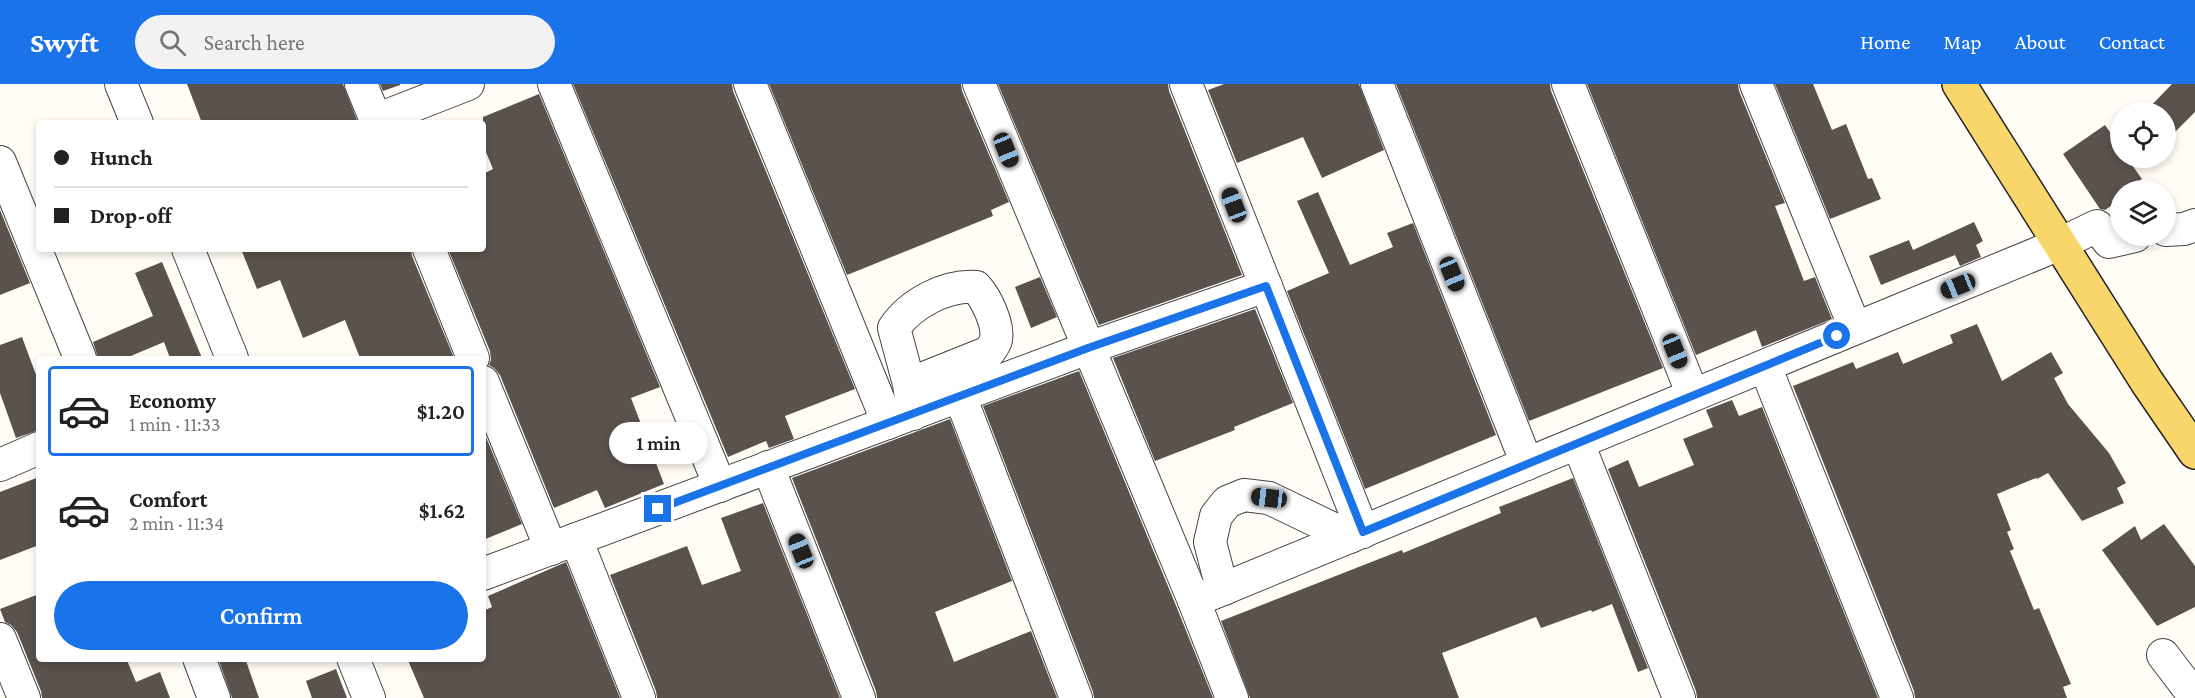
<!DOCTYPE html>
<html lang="en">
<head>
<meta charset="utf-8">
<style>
  :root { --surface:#fff; --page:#f2f2f2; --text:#222; --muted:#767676; --line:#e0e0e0; --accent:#1a73e8 }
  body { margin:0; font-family:"Crimson Pro",serif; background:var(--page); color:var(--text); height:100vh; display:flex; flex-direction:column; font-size:22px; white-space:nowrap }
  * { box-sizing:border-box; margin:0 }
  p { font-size:20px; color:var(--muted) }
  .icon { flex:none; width:33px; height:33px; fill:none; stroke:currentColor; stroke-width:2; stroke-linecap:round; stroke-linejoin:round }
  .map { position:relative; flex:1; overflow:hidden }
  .sheet { position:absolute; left:36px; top:272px; width:450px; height:306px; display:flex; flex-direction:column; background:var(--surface); border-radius:6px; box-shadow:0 3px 9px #0003 }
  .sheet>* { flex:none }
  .top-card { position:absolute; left:36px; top:36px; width:450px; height:132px; border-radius:6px; box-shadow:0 3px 9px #0003; display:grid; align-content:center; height:132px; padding:0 18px; background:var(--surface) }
  .fabs { position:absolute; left:2110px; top:18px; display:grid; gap:12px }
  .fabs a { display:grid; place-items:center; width:66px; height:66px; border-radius:50%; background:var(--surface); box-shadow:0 3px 9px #0003; font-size:30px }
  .end { position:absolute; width:27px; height:27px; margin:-14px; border:8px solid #1a73e8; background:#fff; box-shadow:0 0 0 3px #fff }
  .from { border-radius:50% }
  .bubble { position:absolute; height:42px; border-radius:21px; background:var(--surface); box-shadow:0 3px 9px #0003; font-size:20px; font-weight:600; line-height:42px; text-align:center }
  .car { position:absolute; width:18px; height:36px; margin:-18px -9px; border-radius:8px; box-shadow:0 0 4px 2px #0007; background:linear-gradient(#222 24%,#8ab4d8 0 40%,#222 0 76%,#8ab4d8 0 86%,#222 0) }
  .top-card b { display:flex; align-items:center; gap:21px; height:57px; font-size:22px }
  .top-card b+b { border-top:2px solid var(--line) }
  .top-card i { width:15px; height:15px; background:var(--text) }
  ul { padding:10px 0 0; list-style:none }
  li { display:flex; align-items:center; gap:18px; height:90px; margin:0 12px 9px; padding:0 6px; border:3px solid transparent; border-radius:6px }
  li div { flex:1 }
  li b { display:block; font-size:22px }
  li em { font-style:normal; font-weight:600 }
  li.current { border-color:var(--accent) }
  li>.icon { width:54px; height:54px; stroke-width:1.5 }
  .cta { display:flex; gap:12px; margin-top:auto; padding:12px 18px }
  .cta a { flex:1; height:69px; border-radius:36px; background:var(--accent); color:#fff; font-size:24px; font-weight:600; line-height:69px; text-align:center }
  header { display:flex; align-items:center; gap:36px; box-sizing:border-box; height:84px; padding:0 30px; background:var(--accent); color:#fff }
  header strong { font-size:28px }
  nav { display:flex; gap:33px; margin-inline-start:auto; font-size:21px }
  .search { width:420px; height:54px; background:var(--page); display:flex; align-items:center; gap:15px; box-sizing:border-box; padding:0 21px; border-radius:33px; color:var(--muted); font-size:22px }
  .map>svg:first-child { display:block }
  .building { fill:#5a524d }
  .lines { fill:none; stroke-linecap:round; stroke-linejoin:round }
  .minor-casing { stroke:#444; stroke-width:34 }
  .major-casing { stroke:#222; stroke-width:36 }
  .minor { stroke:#fff; stroke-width:32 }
  .major { stroke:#f9d66b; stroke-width:33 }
  .route { stroke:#1a73e8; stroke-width:8 }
</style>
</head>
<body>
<header>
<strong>Swyft</strong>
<div class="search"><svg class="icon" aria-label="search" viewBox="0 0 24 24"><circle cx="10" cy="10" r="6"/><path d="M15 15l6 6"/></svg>Search here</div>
<nav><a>Home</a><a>Map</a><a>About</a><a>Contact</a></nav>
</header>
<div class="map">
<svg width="2195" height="614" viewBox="0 0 2195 614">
  <rect width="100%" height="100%" fill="#fffdf5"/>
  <!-- building -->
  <g class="building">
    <polygon points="187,0 343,0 358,39 202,39"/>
    <polygon points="380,0 400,0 400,1 383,7"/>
    <polygon points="573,0 732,0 733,7 855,305 785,332 794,355 769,364 766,357 728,373"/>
    <polygon points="769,0 961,0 962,7 1009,118 991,126 993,132 847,191"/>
    <polygon points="998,0 1168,0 1169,7 1242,191 1099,241"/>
    <polygon points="1224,0 1359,0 1384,66 1322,94 1303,53 1237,79 1208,6"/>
    <polygon points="1396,0 1550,0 1551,7 1663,284 1529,337"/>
    <polygon points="1587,0 1738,0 1739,7 1785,119 1775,122 1804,197 1815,193 1832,235 1762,263 1756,246 1696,271"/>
    <polygon points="1775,0 1813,0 1832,46 1846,40 1868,95 1872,94 1881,115 1830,135"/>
    <polygon points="2172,0 2195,0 2195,28 2166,57 2166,28 2145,28"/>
    <polygon points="539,10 660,303 631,314 664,400 605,424 597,406 554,424 500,291 494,284 489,281 491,276 490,267 448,165 483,165 483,90 493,85 483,61 483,33"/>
    <polygon points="2105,41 2121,64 2121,74 2127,74 2142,95 2127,105 2128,106 2121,106 2121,115 2105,126 2100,125 2063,70"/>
    <polygon points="1318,108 1350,181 1393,163 1387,149 1413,139 1496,351 1365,405 1287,207 1329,189 1297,117"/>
    <polygon points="0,126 30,199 0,211"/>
    <polygon points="1974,138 1983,157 1976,161 1981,173 1960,182 1955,171 1881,201 1869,172 1909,156 1913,166"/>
    <polygon points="241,165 411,165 412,172 454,274 360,274 345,236 303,254 280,196 257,205"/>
    <polygon points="162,178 202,274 170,274 164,258 126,274 98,274 93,258 153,232 135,189"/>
    <polygon points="1040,193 1057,233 1031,244 1015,203"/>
    <polygon points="1255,225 1293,319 1234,343 1235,346 1155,377 1113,274"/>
    <polygon points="1977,240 2002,297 2051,268 2063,289 2054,294 2068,320 2109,369 2126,399 2117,404 2124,419 2082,437 2048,389 2037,395 2036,394 1997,410 2011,446 2007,448 2014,465 2010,467 2034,526 2039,524 2071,600 2063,603 2067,614 1915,614 1914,607 1793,302 1853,278 1856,285 1898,268 1903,280 1953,259 1950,251"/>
    <polygon points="22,253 39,299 39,346 16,354 0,309 0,261"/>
    <polygon points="1079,287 1177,524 1213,614 1094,614 1093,608 983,322"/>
    <polygon points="1732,316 1739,332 1762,323 1878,614 1697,614 1696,607 1608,385 1628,376 1639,403 1694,381 1683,355 1713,343 1706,326"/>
    <polygon points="950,335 1012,497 935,528 954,578 1031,547 1057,614 877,614 876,607 792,394"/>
    <polygon points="483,346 522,440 483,456"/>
    <polygon points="39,393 39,461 0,476 0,408"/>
    <polygon points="1573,394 1648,584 1638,588 1612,520 1592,528 1591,526 1541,544 1536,533 1442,569 1459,614 1250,614 1221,537 1402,466 1403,469 1501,429 1499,423"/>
    <polygon points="763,419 840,614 657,614 656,607 610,491 687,462 702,501 741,487 721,434"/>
    <polygon points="2164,440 2195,482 2195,523 2157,542 2102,466 2135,442 2141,456"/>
    <polygon points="566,478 620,614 424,614 407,574 483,574 483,527 492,523 488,512"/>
    <polygon points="39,510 39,574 126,574 136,598 160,588 170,614 42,614 41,607 17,548 11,541 5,538 0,525"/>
    <polygon points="218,574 245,574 259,614 232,614"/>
    <polygon points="336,585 347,614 312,614 306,597"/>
  </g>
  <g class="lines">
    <defs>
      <g id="minor">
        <polyline points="121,0 137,39"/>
        <polyline points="361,0 377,39"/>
        <polyline points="554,0 720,402"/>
        <polyline points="750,0 888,339"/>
        <polyline points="979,0 1194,517 1232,614"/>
        <polyline points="1186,0 1363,448"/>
        <polyline points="1377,0 1527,380"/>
        <polyline points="1568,0 1693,311"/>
        <polyline points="1756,0 1855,244"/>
        <polyline points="376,36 468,0"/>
        <polyline points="0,78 80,274"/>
        <polyline points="2166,146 2184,145 2195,141"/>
        <polyline points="188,165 232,274"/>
        <polyline points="429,165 473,274"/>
        <polyline points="1765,282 1897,614"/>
        <polyline points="483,298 551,465"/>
        <path d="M909 300 989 268C991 265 995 260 996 256 999 240 986 214 976 203 946 201 911 219 894 244L909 300 913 330"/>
        <polyline points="960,312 1076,614"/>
        <polyline points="1578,359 1679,614"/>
        <polyline points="0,381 39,364"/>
        <polyline points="768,383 859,614"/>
        <polyline points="576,455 639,614"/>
        <polyline points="483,490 1088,264 1266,202"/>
        <polyline points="1224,505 1218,489 1210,458 1216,432 1227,418 1244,411 1269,414 1350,453"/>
        <polyline points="1194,517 2060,160 2097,142 2109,158 2135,152"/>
        <polyline points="0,555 24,614"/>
        <polyline points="2163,571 2195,613"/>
        <polyline points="199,574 214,614"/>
        <polyline points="353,574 369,614"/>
      </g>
      <polyline id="major" points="1959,0 2147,298 2195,368"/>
    </defs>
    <!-- minor casing -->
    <use href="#minor" class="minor-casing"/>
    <!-- major casing -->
    <use href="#major" class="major-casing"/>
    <!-- minor -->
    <use href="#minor" class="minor"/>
    <!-- major -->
    <use href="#major" class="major"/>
  </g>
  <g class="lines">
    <!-- route -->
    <polyline class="route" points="658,425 1088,264 1266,202 1363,448 1837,252"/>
  </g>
</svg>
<div class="fabs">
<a><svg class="icon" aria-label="locate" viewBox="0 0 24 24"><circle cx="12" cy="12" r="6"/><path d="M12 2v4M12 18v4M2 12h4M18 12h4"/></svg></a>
<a><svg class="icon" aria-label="layers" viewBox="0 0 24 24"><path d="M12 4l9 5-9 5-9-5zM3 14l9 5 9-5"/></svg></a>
</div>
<i class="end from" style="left:1837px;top:252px"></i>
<i class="end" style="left:658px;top:425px"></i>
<div class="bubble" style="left:609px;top:338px;width:99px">1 min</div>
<i class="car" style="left:1006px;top:66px;rotate:158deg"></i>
<i class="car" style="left:1234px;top:121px;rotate:339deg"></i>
<i class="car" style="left:1452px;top:190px;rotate:158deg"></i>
<i class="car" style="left:1958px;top:202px;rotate:248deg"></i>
<i class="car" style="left:1675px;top:267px;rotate:158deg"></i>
<i class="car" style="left:1269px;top:414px;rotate:277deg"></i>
<i class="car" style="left:801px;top:467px;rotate:338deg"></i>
<div class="top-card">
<b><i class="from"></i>Hunch</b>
<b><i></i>Drop-off</b>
</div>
<section class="sheet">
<ul>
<li class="current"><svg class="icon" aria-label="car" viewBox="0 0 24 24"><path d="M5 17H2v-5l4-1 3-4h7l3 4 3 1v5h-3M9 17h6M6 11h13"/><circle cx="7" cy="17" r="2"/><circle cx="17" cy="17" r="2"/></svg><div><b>Economy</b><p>1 min · 11:33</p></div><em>$1.20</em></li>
<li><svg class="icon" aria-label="car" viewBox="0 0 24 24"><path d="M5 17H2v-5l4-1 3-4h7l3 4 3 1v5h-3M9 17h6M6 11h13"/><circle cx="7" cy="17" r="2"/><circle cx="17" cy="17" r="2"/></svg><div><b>Comfort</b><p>2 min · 11:34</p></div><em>$1.62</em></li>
</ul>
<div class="cta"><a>Confirm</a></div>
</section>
</div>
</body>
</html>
